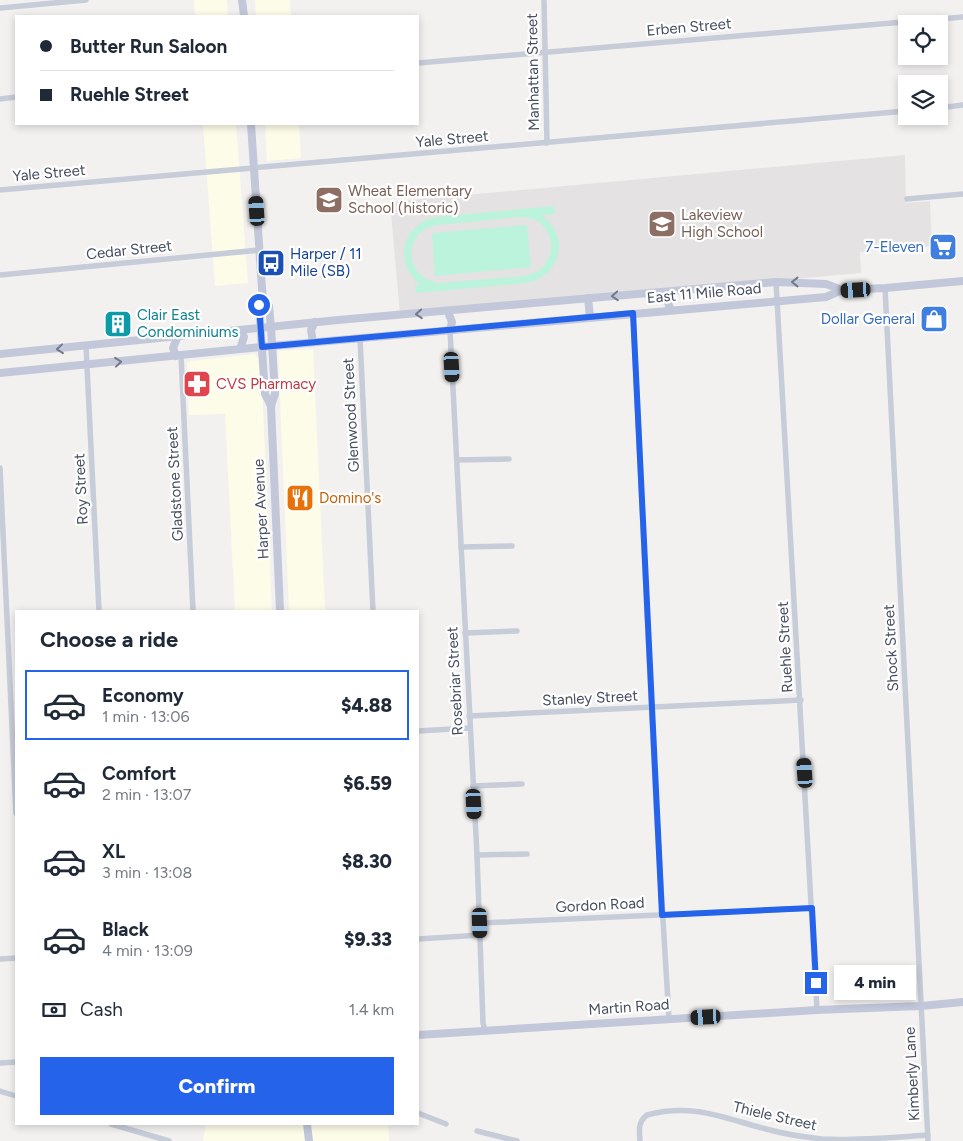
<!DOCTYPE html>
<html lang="en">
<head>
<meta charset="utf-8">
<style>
  :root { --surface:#fff; --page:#f6f6f7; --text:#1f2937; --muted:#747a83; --line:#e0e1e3; --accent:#2563eb }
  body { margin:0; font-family:Figtree,sans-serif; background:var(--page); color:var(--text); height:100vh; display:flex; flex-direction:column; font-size:19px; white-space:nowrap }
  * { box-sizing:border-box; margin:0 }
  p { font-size:16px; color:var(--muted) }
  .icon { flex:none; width:28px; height:28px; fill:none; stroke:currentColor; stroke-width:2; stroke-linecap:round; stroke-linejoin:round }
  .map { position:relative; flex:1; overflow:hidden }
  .drawer { position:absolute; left:15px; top:610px; width:404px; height:515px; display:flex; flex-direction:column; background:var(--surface); border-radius:0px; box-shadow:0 2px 8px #0003 }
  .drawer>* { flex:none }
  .guide { position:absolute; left:15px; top:15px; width:404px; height:110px; border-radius:0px; box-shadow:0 2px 8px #0003; display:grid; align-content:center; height:110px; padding:0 25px; background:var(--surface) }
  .fabs { position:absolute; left:898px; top:15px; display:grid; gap:10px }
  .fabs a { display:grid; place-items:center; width:50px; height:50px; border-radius:0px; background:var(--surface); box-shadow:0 2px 8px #0003; font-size:25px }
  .end { position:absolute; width:22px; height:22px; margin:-11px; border:6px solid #2563eb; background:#fff; box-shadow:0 0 0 2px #fff }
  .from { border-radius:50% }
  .bubble { position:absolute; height:35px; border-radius:0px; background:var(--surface); box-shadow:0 2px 8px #0003; font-size:16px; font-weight:800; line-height:35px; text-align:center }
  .car { position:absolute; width:15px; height:30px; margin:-15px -8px; border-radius:6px; box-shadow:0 0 4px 1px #0007; background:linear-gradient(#222 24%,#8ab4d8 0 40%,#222 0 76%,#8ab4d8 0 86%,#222 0) }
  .guide b { display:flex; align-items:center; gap:18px; height:48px; font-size:19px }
  .guide b+b { border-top:1px solid var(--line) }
  .guide i { width:12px; height:12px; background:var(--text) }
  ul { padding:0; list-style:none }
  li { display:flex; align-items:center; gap:15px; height:70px; margin:0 10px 8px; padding:0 15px; border:2px solid transparent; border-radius:0px }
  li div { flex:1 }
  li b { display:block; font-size:19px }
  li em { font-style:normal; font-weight:800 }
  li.active { border-color:var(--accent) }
  li>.icon { width:45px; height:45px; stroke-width:1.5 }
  h2 { padding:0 25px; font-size:22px; line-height:60px }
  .pay { display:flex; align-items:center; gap:12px; height:55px; padding:0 25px; font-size:19px }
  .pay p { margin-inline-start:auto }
  .cta { display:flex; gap:10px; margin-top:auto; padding:10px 25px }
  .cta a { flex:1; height:58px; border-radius:0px; background:var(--accent); color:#fff; font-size:20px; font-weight:800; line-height:58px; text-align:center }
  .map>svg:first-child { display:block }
  .commercial { fill:#fdfce9 }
  .education { fill:#e4e2e2 }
  .pitch { fill:#bcf3dd; fill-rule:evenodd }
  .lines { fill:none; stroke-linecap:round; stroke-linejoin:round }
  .street { stroke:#c6ccd8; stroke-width:5.5 }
  .secondary { stroke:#c2c8da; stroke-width:8 }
  .oneway { stroke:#71798a }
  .route { stroke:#2563eb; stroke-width:6 }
  .labels { text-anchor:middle; stroke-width:4.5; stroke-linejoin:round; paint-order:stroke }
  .street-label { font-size:15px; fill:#464e5f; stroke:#fff }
  .education-label { font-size:15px; fill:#785e54; stroke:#fff; text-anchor:start }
  .shop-label { font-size:15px; fill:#366cbe; stroke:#fff; text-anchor:end }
  .transit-label { font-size:15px; fill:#164399; stroke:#fff; text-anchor:start }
  .culture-label { font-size:15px; fill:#0d838f; stroke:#fff; text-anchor:start }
  .health-label { font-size:15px; fill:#be3a42; stroke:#fff; text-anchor:start }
  .food-label { font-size:15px; fill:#c56008; stroke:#fff; text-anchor:start }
</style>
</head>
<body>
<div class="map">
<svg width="963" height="1141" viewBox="0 0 963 1141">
  <rect width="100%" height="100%" fill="#f3f1f0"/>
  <!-- commercial -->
  <g class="commercial">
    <polygon points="194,0 227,0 228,16 195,16"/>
    <polygon points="255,0 290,0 291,16 256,16"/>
    <polygon points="203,124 236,124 248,283 215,286"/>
    <polygon points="265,124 299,124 301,158 267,161"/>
    <polygon points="313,349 325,611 289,611 278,351"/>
    <polygon points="254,354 259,358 262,386 272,611 235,611 225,414 189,415 187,363 191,361"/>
    <polygon points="206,1124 388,1124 389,1141 203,1141"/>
  </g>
  <!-- education -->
  <polygon class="education" points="905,155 906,203 930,201 932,246 860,252 861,273 400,314 390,202"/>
  <!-- pitch -->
  <g class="pitch">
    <path d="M554 206 555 214 542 215C571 238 561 276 526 283L416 293 415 286 421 285C392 263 402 223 437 217ZM519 217C558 216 563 268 525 276L439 283C403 278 402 230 438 225Z"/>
    <polygon points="527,225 531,267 435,276 432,233"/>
  </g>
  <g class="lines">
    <!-- street -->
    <g class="street">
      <polyline points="544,0 547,143"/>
      <polyline points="0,8 86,0"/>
      <polyline points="418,63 963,17"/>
      <polyline points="0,99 16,97"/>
      <polyline points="939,108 963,105"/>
      <polyline points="0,190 906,111"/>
      <polyline points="907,199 963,194"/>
      <polyline points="0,275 260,250"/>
      <polyline points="776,282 817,1010"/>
      <polyline points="885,288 928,1141"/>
      <polyline points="633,313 656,804 669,1019"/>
      <polyline points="450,330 477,855 483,1023 485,1030"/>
      <polyline points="360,338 373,611"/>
      <polyline points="86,346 99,611"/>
      <polyline points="181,355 193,611"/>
      <polyline points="457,460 509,459"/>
      <polyline points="0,468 16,813"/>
      <polyline points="461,547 512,546"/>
      <polyline points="465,633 517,631"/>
      <polyline points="469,716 801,700"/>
      <polyline points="418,731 470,728"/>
      <polyline points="473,786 522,784"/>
      <polyline points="477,855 527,854"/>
      <polyline points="480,923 811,908"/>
      <polyline points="418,939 481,935"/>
      <polyline points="0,959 16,958"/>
      <polyline points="0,1063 16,1062"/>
      <polyline points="0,1091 16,1096"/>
      <polyline points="418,1113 446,1124"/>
      <polyline points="111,1124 169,1141"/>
      <polyline points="477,1131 517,1141"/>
      <path d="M640 1141C639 1130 638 1122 647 1115 693 1103 723 1118 766 1129 784 1134 803 1137 822 1139 852 1141 897 1137 928 1135"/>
    </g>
    <!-- secondary -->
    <g class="secondary">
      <polyline points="242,0 244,16"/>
      <polyline points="251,124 262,289 263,297 269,306 271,327 275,394 271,406"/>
      <polyline points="263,297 259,305 265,394 271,406 280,611"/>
      <polyline points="588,298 590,317"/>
      <polyline points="671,310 668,303 671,292"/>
      <polyline points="448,312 452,322 450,330"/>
      <polyline points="313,342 311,330 315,322"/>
      <polyline points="240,349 244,337 241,330"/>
      <polyline points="0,354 338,320 776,282 826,284 842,290"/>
      <polyline points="176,356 173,348 178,336"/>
      <polyline points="0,373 272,346 826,297 842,290 885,288 963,281"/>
      <polyline points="418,1035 817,1010 921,1006 963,1002"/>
      <polyline points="307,1124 309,1141"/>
    </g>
  </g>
  <!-- one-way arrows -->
  <defs><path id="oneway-chevron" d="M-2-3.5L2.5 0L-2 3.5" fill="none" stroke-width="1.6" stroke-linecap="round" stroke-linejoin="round" transform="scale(1.25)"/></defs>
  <g class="oneway">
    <use href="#oneway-chevron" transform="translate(795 282) rotate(-180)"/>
    <use href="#oneway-chevron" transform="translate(615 296) rotate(176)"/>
    <use href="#oneway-chevron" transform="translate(419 314) rotate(176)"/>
    <use href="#oneway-chevron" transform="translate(60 349) rotate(174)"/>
    <use href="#oneway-chevron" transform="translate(118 362) rotate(-6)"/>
  </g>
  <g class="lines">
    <!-- route -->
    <polyline class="route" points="259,305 262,347 633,313 662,915 812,908 816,983"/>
  </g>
  <!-- icons -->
  <defs>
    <symbol id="school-square" viewBox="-11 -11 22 22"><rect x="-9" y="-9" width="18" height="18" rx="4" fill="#8d6e63" stroke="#fff"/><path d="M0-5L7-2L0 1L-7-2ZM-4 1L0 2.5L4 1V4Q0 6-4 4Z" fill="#fff"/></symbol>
    <symbol id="supermarket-square" viewBox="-11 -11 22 22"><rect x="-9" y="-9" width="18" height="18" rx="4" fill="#3f7fe0" stroke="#fff"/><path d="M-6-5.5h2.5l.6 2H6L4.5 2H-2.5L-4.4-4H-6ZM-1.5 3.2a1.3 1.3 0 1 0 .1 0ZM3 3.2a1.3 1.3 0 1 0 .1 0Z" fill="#fff"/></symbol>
    <symbol id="bus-square" viewBox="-11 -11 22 22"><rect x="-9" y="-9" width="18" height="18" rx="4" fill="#1a4fb4" stroke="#fff"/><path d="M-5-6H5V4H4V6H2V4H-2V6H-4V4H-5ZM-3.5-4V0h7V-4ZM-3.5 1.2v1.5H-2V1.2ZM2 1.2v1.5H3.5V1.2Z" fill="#fff"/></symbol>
    <symbol id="shop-square" viewBox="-11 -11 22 22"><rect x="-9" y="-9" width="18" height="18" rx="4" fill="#3f7fe0" stroke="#fff"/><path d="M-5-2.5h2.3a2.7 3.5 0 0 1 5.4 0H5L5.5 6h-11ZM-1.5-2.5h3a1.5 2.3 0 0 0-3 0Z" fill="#fff"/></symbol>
    <symbol id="building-square" viewBox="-11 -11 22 22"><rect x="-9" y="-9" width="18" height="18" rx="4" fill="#0f9aa8" stroke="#fff"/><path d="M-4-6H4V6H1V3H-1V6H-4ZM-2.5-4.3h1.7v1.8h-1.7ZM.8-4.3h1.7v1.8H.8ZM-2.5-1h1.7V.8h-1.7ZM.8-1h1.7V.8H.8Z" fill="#fff"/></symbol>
    <symbol id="pharmacy-square" viewBox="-11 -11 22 22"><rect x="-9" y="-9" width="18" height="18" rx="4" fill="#e0444e" stroke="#fff"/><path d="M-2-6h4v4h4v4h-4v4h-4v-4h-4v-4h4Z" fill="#fff"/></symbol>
    <symbol id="restaurant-square" viewBox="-11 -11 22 22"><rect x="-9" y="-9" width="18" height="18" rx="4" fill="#e8710a" stroke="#fff"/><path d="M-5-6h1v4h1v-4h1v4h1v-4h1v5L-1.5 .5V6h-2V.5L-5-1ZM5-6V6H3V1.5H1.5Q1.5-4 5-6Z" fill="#fff"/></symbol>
  </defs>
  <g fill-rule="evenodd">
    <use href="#school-square" x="313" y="184" width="32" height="32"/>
    <use href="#school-square" x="646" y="208" width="32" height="32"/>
    <use href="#supermarket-square" x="927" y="231" width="32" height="32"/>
    <use href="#bus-square" x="255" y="247" width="32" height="32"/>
    <use href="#shop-square" x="918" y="303" width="32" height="32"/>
    <use href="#building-square" x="102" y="308" width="32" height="32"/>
    <use href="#pharmacy-square" x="181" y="368" width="32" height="32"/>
    <use href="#restaurant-square" x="284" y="482" width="32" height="32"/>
  </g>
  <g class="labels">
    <!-- street labels -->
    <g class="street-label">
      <text transform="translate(689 27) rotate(-5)" y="5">Erben Street</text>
      <text transform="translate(533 72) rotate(-91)" y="5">Manhattan Street</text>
      <text transform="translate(452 139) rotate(-5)" y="5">Yale Street</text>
      <text transform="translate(49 173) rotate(-5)" y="5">Yale Street</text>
      <text transform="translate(129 250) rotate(-6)" y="5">Cedar Street</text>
      <text transform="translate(704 293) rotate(-5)" y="5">East 11 Mile Road</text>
      <text transform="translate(351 415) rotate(-93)" y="5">Glenwood Street</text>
      <text transform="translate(175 484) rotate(-93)" y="5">Gladstone Street</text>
      <text transform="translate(81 489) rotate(-93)" y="5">Roy Street</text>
      <text transform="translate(261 509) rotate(-93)" y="5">Harper Avenue</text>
      <text transform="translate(785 647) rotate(-93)" y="5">Ruehle Street</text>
      <text transform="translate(891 648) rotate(-93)" y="5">Shock Street</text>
      <text transform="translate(455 681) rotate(-93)" y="5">Rosebriar Street</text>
      <text transform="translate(590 698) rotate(-3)" y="5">Stanley Street</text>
      <text transform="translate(600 905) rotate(-3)" y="5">Gordon Road</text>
      <text transform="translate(629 1007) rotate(-4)" y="5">Martin Road</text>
      <text transform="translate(912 1074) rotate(-93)" y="5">Kimberly Lane</text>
      <text transform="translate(775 1116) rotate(13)" y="5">Thiele Street</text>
    </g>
    <!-- education labels -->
    <g class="education-label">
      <text x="348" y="196">Wheat Elementary<tspan x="348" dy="17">School (historic)</tspan></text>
      <text x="681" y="220">Lakeview<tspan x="681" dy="17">High School</tspan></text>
    </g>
    <!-- shop labels -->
    <g class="shop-label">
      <text x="924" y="252">7-Eleven</text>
      <text x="915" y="324">Dollar General</text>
    </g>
    <!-- transit labels -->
    <g class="transit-label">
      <text x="290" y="259">Harper / 11<tspan x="290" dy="17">Mile (SB)</tspan></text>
    </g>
    <!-- culture labels -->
    <g class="culture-label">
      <text x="137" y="320">Clair East<tspan x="137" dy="17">Condominiums</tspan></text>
    </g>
    <!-- health labels -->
    <g class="health-label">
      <text x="216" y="389">CVS Pharmacy</text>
    </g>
    <!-- food labels -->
    <g class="food-label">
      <text x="319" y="503">Domino's</text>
    </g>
  </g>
</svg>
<div class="fabs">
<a><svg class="icon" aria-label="locate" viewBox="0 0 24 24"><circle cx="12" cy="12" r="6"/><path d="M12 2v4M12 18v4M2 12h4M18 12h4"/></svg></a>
<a><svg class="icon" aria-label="layers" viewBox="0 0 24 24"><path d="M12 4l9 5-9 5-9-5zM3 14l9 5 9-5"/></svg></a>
</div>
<i class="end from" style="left:259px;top:305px"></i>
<i class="end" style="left:816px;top:983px"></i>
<div class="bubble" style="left:834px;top:965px;width:82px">4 min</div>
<i class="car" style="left:257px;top:211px;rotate:356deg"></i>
<i class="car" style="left:856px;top:290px;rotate:267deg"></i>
<i class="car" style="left:452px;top:367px;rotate:177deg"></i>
<i class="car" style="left:805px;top:773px;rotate:356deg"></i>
<i class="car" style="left:474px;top:804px;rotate:177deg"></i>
<i class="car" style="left:480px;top:923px;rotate:178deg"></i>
<i class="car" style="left:706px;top:1017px;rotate:267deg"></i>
<div class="guide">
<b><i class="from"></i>Butter Run Saloon</b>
<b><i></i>Ruehle Street</b>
</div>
<section class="drawer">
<h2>Choose a ride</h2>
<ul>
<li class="active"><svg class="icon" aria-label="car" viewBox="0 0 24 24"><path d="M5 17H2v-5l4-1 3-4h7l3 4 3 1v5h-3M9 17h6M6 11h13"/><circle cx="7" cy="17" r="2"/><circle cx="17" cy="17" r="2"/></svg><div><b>Economy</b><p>1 min · 13:06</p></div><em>$4.88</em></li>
<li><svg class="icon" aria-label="car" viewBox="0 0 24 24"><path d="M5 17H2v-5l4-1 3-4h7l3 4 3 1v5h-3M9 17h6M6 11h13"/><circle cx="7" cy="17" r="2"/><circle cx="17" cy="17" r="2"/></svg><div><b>Comfort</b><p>2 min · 13:07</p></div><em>$6.59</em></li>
<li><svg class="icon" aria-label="car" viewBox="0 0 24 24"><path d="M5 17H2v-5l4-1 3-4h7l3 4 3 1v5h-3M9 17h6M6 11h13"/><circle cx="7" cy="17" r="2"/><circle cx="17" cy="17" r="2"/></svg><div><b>XL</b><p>3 min · 13:08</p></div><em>$8.30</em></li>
<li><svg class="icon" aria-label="car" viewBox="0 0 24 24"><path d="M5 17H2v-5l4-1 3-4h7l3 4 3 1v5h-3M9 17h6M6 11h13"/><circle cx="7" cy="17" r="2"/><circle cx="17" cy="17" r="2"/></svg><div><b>Black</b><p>4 min · 13:09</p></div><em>$9.33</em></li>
</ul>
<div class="pay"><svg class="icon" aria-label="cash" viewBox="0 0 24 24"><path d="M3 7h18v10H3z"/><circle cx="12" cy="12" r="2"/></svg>Cash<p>1.4 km</p></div>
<div class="cta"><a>Confirm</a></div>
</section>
</div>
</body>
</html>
